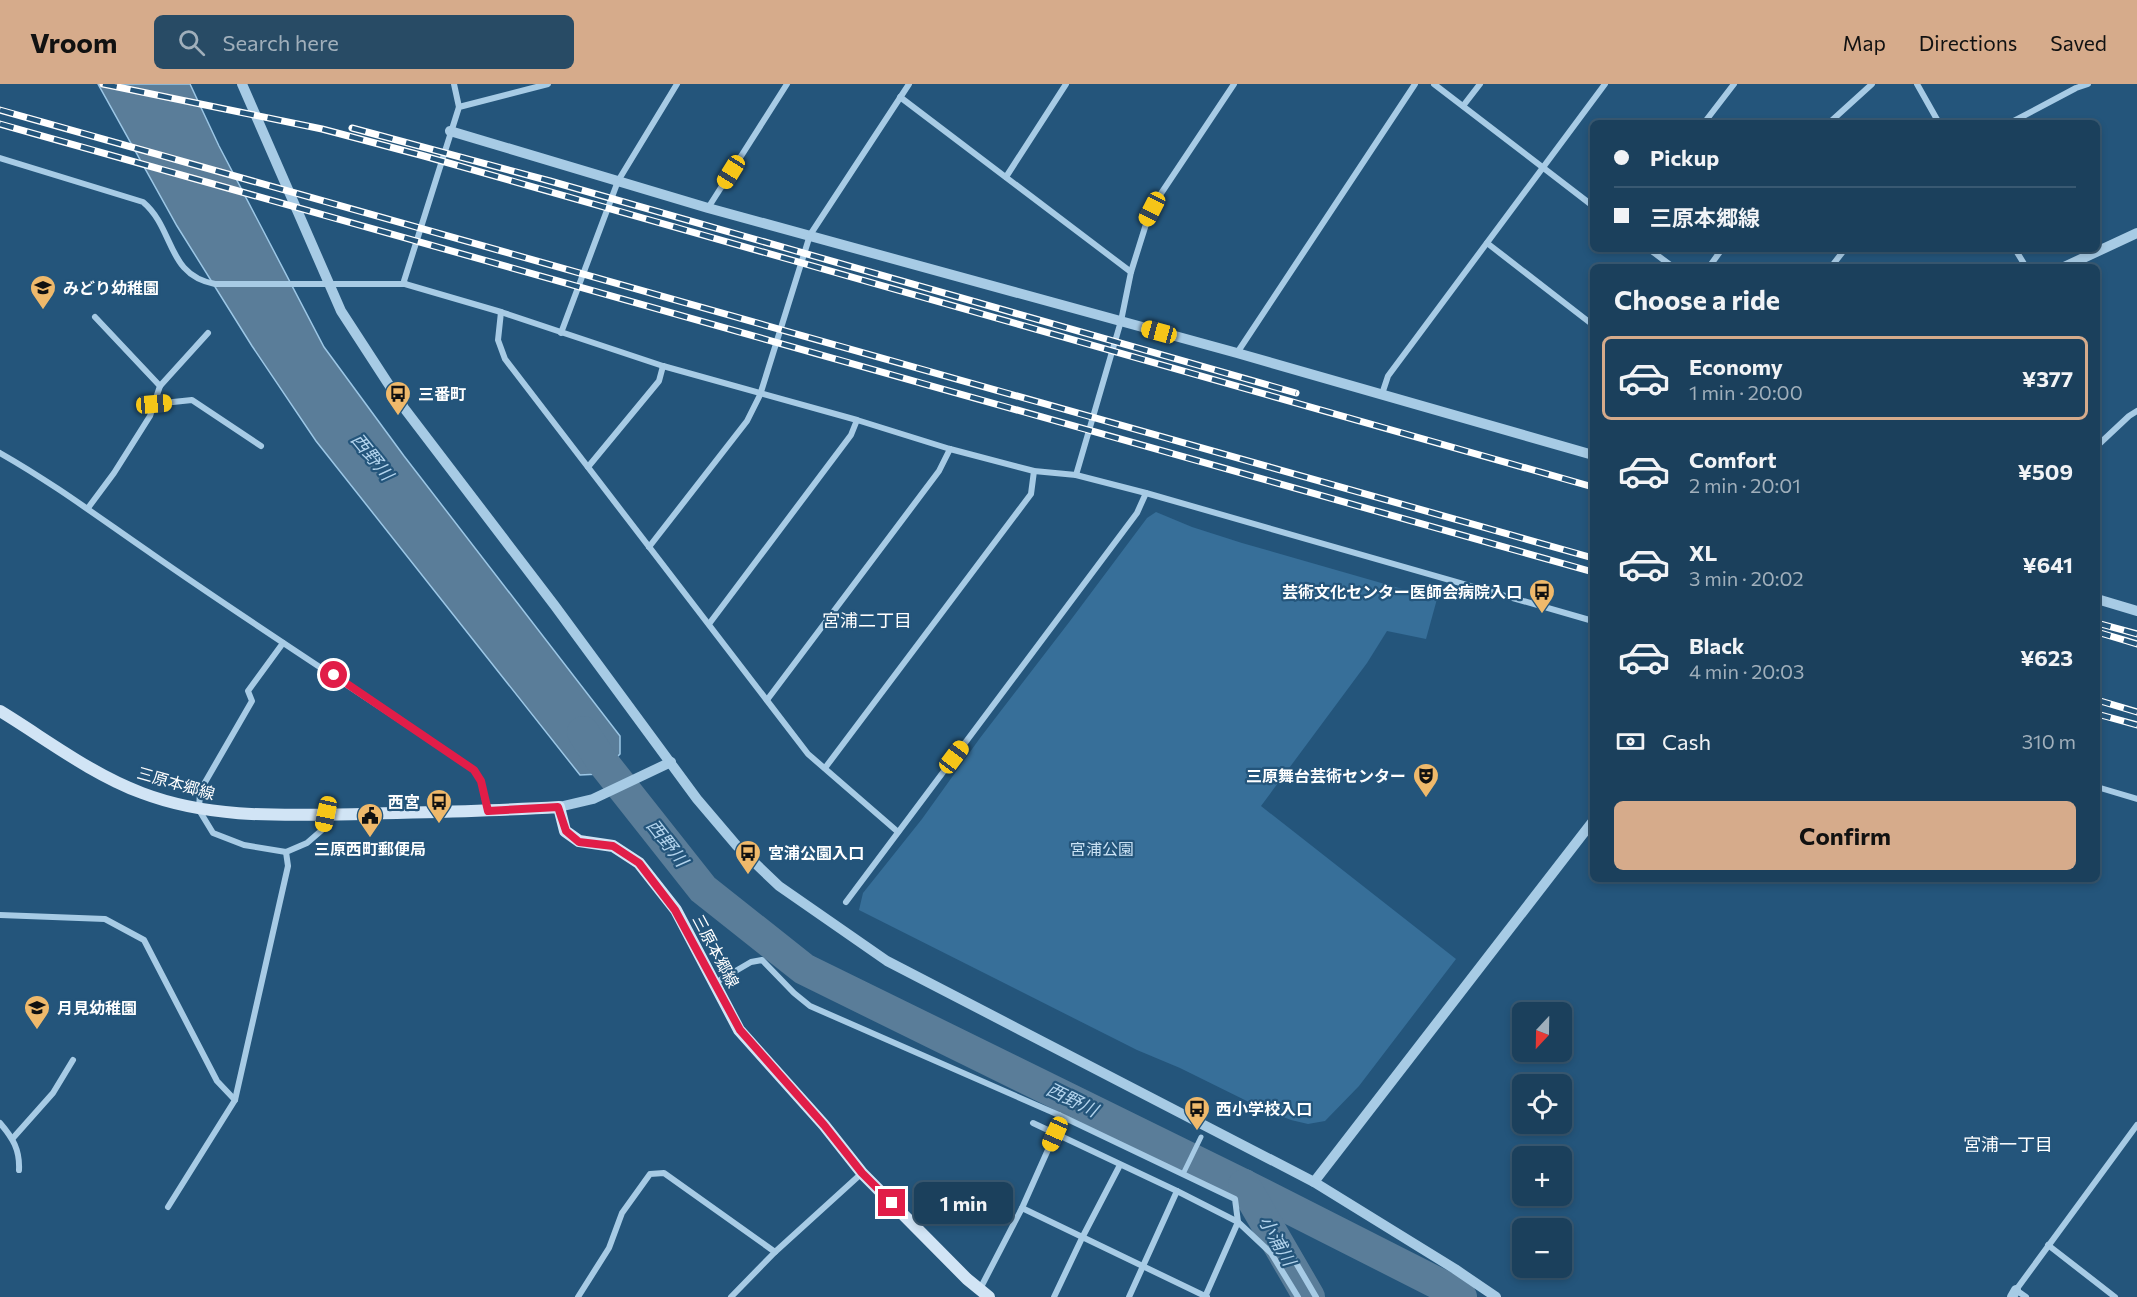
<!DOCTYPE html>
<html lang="en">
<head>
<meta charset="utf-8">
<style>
  :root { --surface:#1b405c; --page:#284b65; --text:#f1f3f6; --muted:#a0afbb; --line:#395972; --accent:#d6ab8b }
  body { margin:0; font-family:Commissioner,"Noto Sans JP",sans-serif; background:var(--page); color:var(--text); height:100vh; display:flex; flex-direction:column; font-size:22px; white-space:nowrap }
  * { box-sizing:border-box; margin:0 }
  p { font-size:20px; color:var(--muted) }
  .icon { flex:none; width:33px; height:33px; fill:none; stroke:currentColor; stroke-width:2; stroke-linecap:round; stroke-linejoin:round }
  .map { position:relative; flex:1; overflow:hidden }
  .sheet { position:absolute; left:1590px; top:180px; width:510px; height:618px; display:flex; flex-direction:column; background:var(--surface); border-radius:9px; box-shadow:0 3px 9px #0003,0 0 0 2px var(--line) }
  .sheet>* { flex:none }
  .top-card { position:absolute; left:1590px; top:36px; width:510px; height:132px; border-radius:9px; box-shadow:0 3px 9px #0003,0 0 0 2px var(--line); display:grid; align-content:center; height:132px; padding:0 24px; background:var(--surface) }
  .needle { width:39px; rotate:202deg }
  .fabs { position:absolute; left:1512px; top:918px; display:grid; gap:12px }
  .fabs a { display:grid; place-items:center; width:60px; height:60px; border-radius:9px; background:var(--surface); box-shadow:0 3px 9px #0003,0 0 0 2px var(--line); font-size:30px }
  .end { position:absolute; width:27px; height:27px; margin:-14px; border:8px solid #e11d48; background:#fff; box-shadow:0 0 0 3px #fff }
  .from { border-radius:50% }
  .bubble { position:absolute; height:42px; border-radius:9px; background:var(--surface); box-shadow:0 3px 9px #0003,0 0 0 2px var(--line); font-size:20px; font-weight:700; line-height:42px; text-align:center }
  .car { position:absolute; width:18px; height:36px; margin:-18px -9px; border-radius:8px; box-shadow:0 0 4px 2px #0007; background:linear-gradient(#f5c518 24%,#345 0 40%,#f5c518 0 76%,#345 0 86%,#f5c518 0) }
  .top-card b { display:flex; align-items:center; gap:21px; height:57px; font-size:22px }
  .top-card b+b { border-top:2px solid var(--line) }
  .top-card i { width:15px; height:15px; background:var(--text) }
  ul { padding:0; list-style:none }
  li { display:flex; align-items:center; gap:18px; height:84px; margin:0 12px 9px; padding:0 12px; border:3px solid transparent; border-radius:9px }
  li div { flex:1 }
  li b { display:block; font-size:22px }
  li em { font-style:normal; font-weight:700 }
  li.active { border-color:var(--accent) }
  li>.icon { width:54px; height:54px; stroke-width:1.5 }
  h2 { padding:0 24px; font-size:27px; line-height:72px }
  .pay { display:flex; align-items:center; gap:15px; height:66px; padding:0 24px; font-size:22px }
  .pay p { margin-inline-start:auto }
  .action { display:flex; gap:12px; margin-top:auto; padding:12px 24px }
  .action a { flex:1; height:69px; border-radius:9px; background:var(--accent); color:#111; font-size:24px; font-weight:700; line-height:69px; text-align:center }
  header { display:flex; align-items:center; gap:36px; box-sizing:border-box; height:84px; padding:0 30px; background:var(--accent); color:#111 }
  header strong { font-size:28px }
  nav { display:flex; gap:33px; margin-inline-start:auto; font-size:21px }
  .search { width:420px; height:54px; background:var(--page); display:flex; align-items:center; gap:15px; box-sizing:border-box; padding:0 21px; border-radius:9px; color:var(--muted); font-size:22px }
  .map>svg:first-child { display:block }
  .green { fill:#376f99 }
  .water { fill:#5a7d99; stroke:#9cc7e6; stroke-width:1.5 }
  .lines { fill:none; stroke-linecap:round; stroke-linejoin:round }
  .river { stroke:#5a7d99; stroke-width:32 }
  .pedestrian { stroke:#a7cbe5; stroke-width:5 }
  .minor { stroke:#a7cbe5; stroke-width:6 }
  .tertiary { stroke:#a7cbe5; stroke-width:10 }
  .secondary { stroke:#d1e4f5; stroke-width:12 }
  .rail-casing { stroke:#fff; stroke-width:7 }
  .rail { stroke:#24557b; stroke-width:4.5; stroke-dasharray:14; stroke-linecap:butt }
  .route { stroke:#e11d48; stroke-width:8 }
  .labels { text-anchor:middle; stroke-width:4.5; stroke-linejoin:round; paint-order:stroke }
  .poi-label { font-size:16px; font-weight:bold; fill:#fff; stroke:#24557b; text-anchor:start }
  .street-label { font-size:16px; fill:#fff; stroke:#24557b }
  .park-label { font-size:16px; fill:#cae2f4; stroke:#24557b }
  .water-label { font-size:18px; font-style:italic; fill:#b3d4ed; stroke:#24557b }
  .neighbourhood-label { font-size:18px; fill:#fff; stroke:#24557b }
</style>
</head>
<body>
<header>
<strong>Vroom</strong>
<div class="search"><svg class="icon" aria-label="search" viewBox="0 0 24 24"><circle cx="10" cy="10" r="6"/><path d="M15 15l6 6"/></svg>Search here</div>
<nav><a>Map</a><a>Directions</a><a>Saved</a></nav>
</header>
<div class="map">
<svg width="2137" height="1213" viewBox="0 0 2137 1213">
  <rect width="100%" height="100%" fill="#24557b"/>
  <!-- green -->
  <polygon class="green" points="1156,428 1192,443 1242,459 1437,515 1426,555 1387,547 1367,579 1261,722 1456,875 1359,1002 1325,1037 1308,1040 1291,1036 1263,1025 1180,984 1137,966 859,826 863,809 922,735 980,654 1070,537 1147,434"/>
  <!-- water -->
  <polygon class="water" points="98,0 190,0 219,62 324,263 404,372 620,652 620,670 600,690 580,691 316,357 252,262 177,142"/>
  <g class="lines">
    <!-- river -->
    <g class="river">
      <polyline points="583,648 601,676 703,805 804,885 1244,1101 1449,1205 1461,1213"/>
      <polyline points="1244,1101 1309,1213"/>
    </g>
    <!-- pedestrian -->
    <polyline class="pedestrian" points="1183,1090 1201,1053"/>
    <!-- minor -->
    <g class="minor">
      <polyline points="454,0 459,23"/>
      <polyline points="1434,0 1593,122"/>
      <polyline points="1917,0 1939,39"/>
      <polyline points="900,13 1131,188"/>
      <polyline points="1463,22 1480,0"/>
      <polyline points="1704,39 1734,0"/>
      <polyline points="1829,39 1872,0"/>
      <polyline points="2010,39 2076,4 2088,0"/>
      <path d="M0 74 143 118C175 145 166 191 215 200H405L501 228 663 282 857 336 950 365 1034 387 1076 391 1146 409 1593 537"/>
      <polyline points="1006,93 1066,0"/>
      <polyline points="708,124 787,0"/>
      <polyline points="1487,159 1593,241"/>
      <polyline points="1649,165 1673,183"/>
      <polyline points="2015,165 2026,183"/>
      <polyline points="1709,183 1722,165"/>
      <polyline points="1831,183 1845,165"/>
      <polyline points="405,200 404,197 459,23 548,0"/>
      <polyline points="501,228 498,256 505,275 808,670 898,748"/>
      <polyline points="95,233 160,302"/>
      <polyline points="561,249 618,97 677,0"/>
      <polyline points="1237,269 1415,0"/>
      <polyline points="1382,310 1388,292 1605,0"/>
      <polyline points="154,320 192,316 261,362"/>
      <polyline points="2097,362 2129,332 2137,327"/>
      <path d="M0 369C53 399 101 435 152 470 258 544 367 613 474 686L481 697 487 726"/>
      <polyline points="588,383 659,297 663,282"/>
      <polyline points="1076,391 1121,237 1131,188 1147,137 1158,114 1234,0"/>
      <polyline points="88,424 114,389 150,332 160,302 208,249"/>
      <polyline points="649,463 747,337 760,311 810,151 909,0"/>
      <polyline points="709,540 851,351 857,336"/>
      <polyline points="283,559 248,607 252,617 200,707 199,726 213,749 244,761 286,768 307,759 322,746 326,730"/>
      <polyline points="767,616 939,387 950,365"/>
      <polyline points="825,684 1031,410 1034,387"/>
      <polyline points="2097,703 2137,715"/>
      <polyline points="846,818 1137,429 1146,409"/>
      <polyline points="0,831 105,835 144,856 217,997 235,1016"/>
      <polyline points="715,899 751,878 762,876 794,909 810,922 1059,1031 1055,1050 1022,1124 980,1205"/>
      <polyline points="1059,1031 1235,1115 1238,1138 1205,1213"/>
      <path d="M0 1039C13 1054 20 1066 19 1086"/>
      <polyline points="1033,1039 1177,1107 1238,1138 1271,1169 1298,1213"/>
      <polyline points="13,1054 53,1009 73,976"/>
      <polyline points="168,1123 235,1016 288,782 286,768"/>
      <polyline points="1022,1124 1207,1213"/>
      <polyline points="1285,1160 1316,1213"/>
      <polyline points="2048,1161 2115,1213"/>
      <polyline points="578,1213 609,1164 622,1129 650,1090 664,1089 775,1168"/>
      <polyline points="731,1213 775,1168 862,1089"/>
      <polyline points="1054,1213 1082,1154 1120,1081"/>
      <polyline points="1129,1213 1177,1107"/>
      <polyline points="2026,1213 2016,1206 2137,1041"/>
    </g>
    <!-- tertiary -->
    <g class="tertiary">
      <polyline points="242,0 341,227 404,324 555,522 697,715 737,762 779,802 887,877 1314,1098 1455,1185 1496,1213"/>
      <polyline points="450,47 708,124 1237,269 1593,371"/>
      <polyline points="2064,183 2137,149"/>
      <polyline points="2097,515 2137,527"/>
      <polyline points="559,723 593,715 671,678"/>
      <polyline points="1314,1098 1593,737"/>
      <polyline points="2012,1213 2016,1206"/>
    </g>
    <!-- secondary -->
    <path class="secondary" d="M0 627C46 655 91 690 142 709 213 736 288 731 363 730 428 728 493 727 559 723L565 747 579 757 613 762 639 779 676 826 739 946 824 1041 862 1089 967 1195 989 1213"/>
    <defs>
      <g id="rail">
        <polyline points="103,0 322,45 424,72 1593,403"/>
        <polyline points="0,26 1593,474"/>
        <polyline points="0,40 1593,488"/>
        <polyline points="352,44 550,97 1296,309"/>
        <polyline points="2097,539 2137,550"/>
        <polyline points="2097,548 2137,560"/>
        <polyline points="2097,616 2137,628"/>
        <polyline points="2097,630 2137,641"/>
      </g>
    </defs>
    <!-- rail casing -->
    <use href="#rail" class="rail-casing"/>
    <!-- rail -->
    <use href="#rail" class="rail"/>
  </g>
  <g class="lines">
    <!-- route -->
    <polyline class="route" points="334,591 474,686 481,697 488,727 558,723 566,747 579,758 613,762 639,779 675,826 740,946 824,1041 862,1089 892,1119"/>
  </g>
  <!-- icons -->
  <defs>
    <symbol id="school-pin" viewBox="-11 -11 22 30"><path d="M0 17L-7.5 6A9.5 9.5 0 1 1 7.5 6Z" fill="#efb96b" stroke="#24557b"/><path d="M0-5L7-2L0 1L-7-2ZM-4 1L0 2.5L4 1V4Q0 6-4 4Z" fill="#111"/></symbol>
    <symbol id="bus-pin" viewBox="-11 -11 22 30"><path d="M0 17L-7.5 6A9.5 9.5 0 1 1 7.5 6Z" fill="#efb96b" stroke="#24557b"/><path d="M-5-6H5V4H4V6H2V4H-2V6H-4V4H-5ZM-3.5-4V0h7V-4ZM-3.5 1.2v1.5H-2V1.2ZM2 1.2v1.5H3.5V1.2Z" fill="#111"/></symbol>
    <symbol id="theatre-pin" viewBox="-11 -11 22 30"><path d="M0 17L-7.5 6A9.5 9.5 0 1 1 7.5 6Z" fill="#efb96b" stroke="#24557b"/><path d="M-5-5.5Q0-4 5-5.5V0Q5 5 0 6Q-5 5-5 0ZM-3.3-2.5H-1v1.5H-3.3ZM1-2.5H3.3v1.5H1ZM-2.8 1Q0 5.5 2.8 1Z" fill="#111"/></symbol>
    <symbol id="civic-pin" viewBox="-11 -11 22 30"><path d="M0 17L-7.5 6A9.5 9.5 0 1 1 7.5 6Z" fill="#efb96b" stroke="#24557b"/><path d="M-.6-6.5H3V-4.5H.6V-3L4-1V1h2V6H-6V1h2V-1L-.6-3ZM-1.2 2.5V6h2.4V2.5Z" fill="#111"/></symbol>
  </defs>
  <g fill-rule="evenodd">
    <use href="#school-pin" x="28" y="189" width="30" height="40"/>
    <use href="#bus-pin" x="383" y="295" width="30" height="40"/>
    <use href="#bus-pin" x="1527" y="493" width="30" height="40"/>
    <use href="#theatre-pin" x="1411" y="677" width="30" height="40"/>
    <use href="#bus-pin" x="424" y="703" width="30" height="40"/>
    <use href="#civic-pin" x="355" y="717" width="30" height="40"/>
    <use href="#bus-pin" x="733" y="754" width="30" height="40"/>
    <use href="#school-pin" x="22" y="909" width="30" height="40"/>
    <use href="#bus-pin" x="1182" y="1010" width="30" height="40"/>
  </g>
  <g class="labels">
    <!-- poi labels -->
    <g class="poi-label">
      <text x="63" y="210">みどり幼稚園</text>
      <text x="418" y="316">三番町</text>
      <text x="1522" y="514" text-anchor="end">芸術文化センター医師会病院入口</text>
      <text x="1406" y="698" text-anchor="end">三原舞台芸術センター</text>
      <text x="420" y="724" text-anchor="end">西宮</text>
      <text x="370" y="771" text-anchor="middle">三原西町郵便局</text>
      <text x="768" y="775">宮浦公園入口</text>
      <text x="57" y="930">月見幼稚園</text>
      <text x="1216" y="1031">西小学校入口</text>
    </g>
    <!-- street labels -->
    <g class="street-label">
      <text transform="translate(176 699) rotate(16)" y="6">三原本郷線</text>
      <text transform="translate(716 867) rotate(62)" y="6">三原本郷線</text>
    </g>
    <!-- park labels -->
    <g class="park-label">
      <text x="1102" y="771">宮浦公園</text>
    </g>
    <!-- water labels -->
    <g class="water-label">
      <text transform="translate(372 373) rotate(51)" y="6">西野川</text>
      <text transform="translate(667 759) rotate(52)" y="6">西野川</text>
      <text transform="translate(1072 1016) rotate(26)" y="6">西野川</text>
      <text transform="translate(1277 1157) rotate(60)" y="6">小浦川</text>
    </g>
    <!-- neighbourhood labels -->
    <g class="neighbourhood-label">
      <text x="867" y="543">宮浦二丁目</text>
      <text x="2008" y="1067">宮浦一丁目</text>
    </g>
  </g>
</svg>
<div class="fabs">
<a><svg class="needle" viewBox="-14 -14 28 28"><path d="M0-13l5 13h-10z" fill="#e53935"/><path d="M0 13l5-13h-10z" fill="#a0afbb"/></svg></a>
<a><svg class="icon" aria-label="locate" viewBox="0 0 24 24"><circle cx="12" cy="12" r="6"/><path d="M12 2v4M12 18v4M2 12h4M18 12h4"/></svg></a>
<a>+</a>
<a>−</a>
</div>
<i class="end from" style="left:334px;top:591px"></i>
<i class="end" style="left:892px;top:1119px"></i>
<div class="bubble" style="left:914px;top:1098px;width:99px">1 min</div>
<i class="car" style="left:731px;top:88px;rotate:212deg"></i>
<i class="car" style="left:1152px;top:125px;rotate:207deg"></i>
<i class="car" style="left:1159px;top:248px;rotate:285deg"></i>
<i class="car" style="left:154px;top:320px;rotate:85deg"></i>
<i class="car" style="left:954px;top:673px;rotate:37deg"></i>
<i class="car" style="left:326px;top:730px;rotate:192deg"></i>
<i class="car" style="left:1055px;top:1050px;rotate:204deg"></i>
<div class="top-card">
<b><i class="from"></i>Pickup</b>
<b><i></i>三原本郷線</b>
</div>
<section class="sheet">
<h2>Choose a ride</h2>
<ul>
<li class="active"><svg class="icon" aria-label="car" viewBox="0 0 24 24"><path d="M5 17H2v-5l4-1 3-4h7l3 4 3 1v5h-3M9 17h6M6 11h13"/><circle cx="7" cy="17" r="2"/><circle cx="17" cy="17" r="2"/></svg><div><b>Economy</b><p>1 min · 20:00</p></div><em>¥377</em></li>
<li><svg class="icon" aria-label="car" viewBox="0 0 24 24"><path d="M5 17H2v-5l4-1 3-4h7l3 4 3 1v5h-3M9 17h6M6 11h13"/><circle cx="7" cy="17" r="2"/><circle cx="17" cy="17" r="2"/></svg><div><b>Comfort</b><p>2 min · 20:01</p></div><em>¥509</em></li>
<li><svg class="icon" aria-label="car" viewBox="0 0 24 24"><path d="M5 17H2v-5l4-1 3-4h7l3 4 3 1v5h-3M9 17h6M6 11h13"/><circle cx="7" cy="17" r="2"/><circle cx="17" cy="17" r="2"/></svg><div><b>XL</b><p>3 min · 20:02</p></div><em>¥641</em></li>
<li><svg class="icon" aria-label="car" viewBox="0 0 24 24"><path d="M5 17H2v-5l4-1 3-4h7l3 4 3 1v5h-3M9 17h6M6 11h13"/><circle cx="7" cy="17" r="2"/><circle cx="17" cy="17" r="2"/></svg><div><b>Black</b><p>4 min · 20:03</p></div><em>¥623</em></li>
</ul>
<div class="pay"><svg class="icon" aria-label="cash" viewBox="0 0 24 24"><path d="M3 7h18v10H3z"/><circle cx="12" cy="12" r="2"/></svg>Cash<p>310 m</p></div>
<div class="action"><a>Confirm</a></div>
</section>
</div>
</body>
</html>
